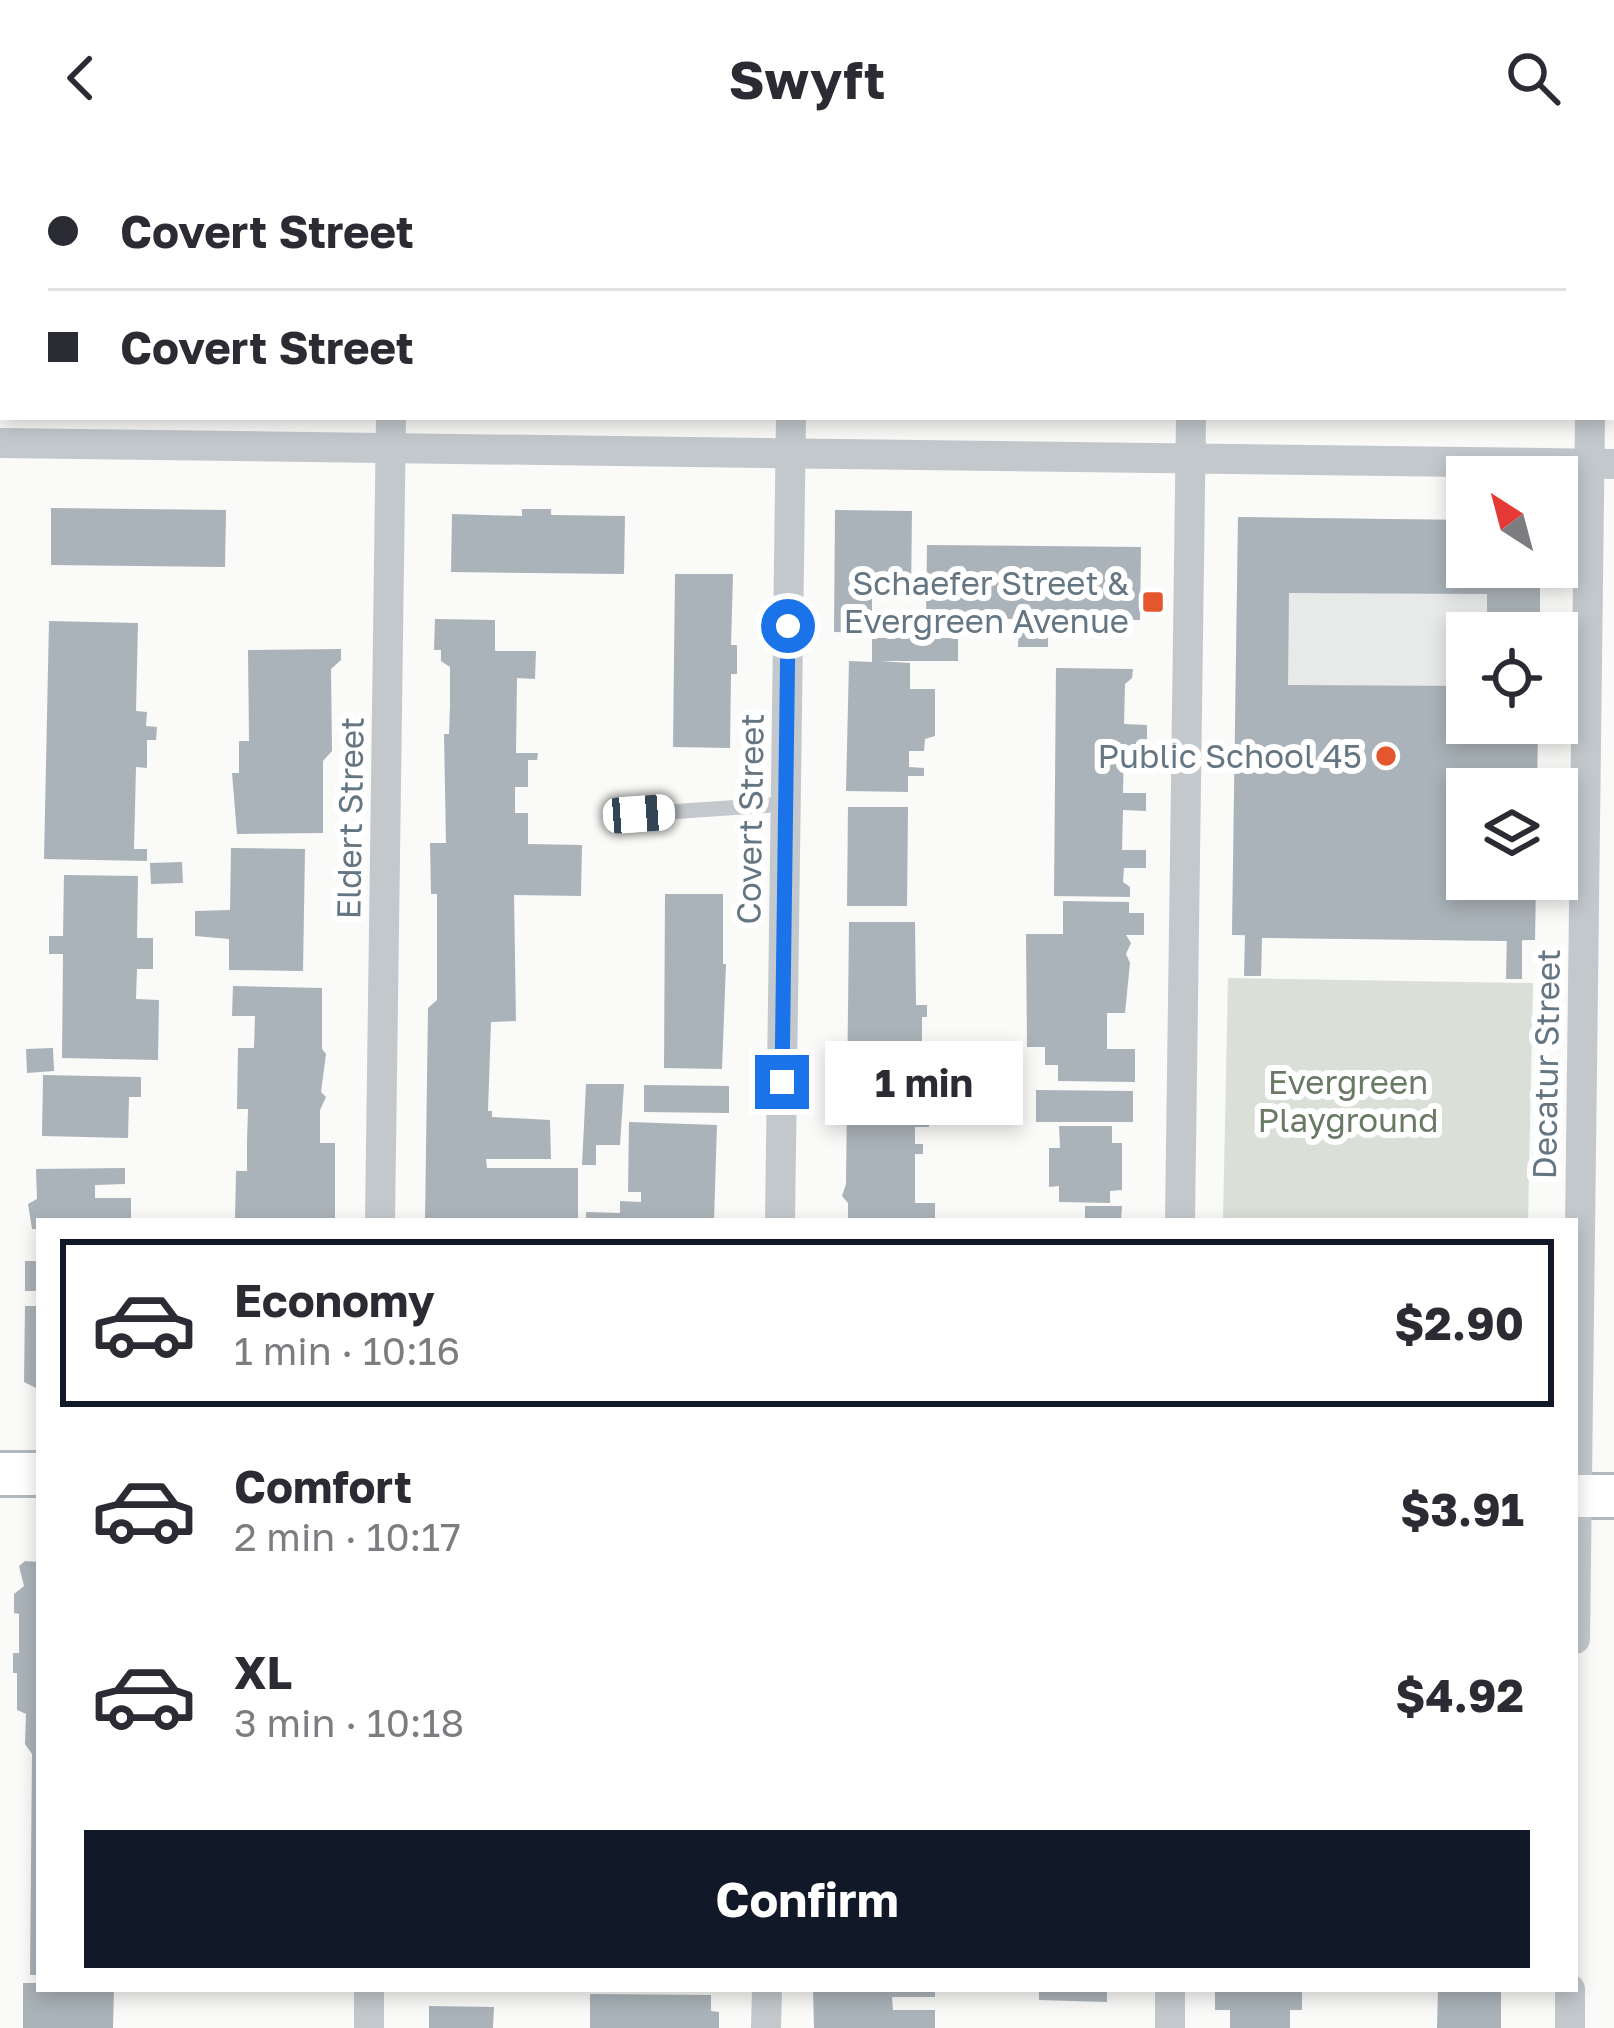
<!DOCTYPE html>
<html lang="en">
<head>
<meta charset="utf-8">
<style>
  :root { --surface:#fff; --page:#f2f2f3; --text:#2b2b33; --muted:#7c7c81; --line:#e1e1e2; --accent:#111827 }
  body { margin:0; font-family:"Golos Text",sans-serif; background:var(--page); color:var(--text); height:100vh; display:flex; flex-direction:column; font-size:45px; white-space:nowrap }
  * { box-sizing:border-box; margin:0 }
  p { font-size:39px; color:var(--muted) }
  .icon { flex:none; width:66px; height:66px; fill:none; stroke:currentColor; stroke-width:2; stroke-linecap:round; stroke-linejoin:round }
  .map { position:relative; flex:1; overflow:hidden }
  .panel { position:absolute; left:36px; top:1062px; width:1542px; height:774px; display:flex; flex-direction:column; background:var(--surface); border-radius:0px; box-shadow:0 6px 18px #0003 }
  .panel>* { flex:none }
  .guide { position:absolute; left:0px; top:0px; width:1614px; height:264px; box-shadow:0 6px 18px #0003; display:grid; align-content:center; height:264px; padding:0 48px; background:var(--surface) }
  .needle { width:78px; rotate:324deg }
  .buttons { position:absolute; left:1446px; top:300px; display:grid; gap:24px }
  .buttons a { display:grid; place-items:center; width:132px; height:132px; border-radius:0px; background:var(--surface); box-shadow:0 6px 18px #0003; font-size:60px }
  .end { position:absolute; width:54px; height:54px; margin:-27px; border:15px solid #1a73e8; background:#fff; box-shadow:0 0 0 6px #fff }
  .from { border-radius:50% }
  .bubble { position:absolute; height:84px; border-radius:0px; background:var(--surface); box-shadow:0 6px 18px #0003; font-size:39px; font-weight:700; line-height:84px; text-align:center }
  .car { position:absolute; width:36px; height:72px; margin:-36px -18px; border-radius:15px; box-shadow:0 0 9px 3px #0007; background:linear-gradient(#fff 24%,#345 0 40%,#fff 0 76%,#345 0 86%,#fff 0) }
  .guide b { display:flex; align-items:center; gap:42px; height:114px; font-size:45px }
  .guide b+b { border-top:3px solid var(--line) }
  .guide i { width:30px; height:30px; background:var(--text) }
  ul { padding:21px 0 0; list-style:none }
  li { display:flex; align-items:center; gap:36px; height:168px; margin:0 24px 18px; padding:0 24px; border:6px solid transparent; border-radius:0px }
  li div { flex:1 }
  li b { display:block; font-size:45px }
  li em { font-style:normal; font-weight:700 }
  li.active { border-color:var(--accent) }
  li>.icon { width:108px; height:108px; stroke-width:1.5 }
  .button { display:flex; gap:24px; margin-top:auto; padding:24px 48px }
  .button a { flex:1; height:138px; border-radius:0px; background:var(--accent); color:#fff; font-size:48px; font-weight:700; line-height:138px; text-align:center }
  header { display:flex; justify-content:space-between; align-items:center; height:156px; padding:0 48px; background:var(--surface); font-size:54px; font-weight:700 }
  .map>svg:first-child { display:block }
  .built { fill:#e8e9e9 }
  .green { fill:#dadfd7 }
  .building { fill:#aab3b9 }
  .lines { fill:none; stroke-linecap:round; stroke-linejoin:round }
  .secondary-casing { stroke:#b3babf; stroke-width:48 }
  .lane { stroke:#c3c8cc; stroke-width:15 }
  .street { stroke:#c3c8cc; stroke-width:30 }
  .secondary { stroke:#fff; stroke-width:42 }
  .route { stroke:#1a73e8; stroke-width:15 }
  .poi-dot { fill:#e4572e; stroke:#fff; stroke-width:4.5 }
  .labels { text-anchor:middle; stroke-width:12; stroke-linejoin:round; paint-order:stroke }
  .poi-label { font-size:33px; fill:#657683; stroke:#fff; text-anchor:end }
  .street-label { font-size:33px; fill:#657683; stroke:#fff }
  .park-label { font-size:33px; fill:#687a64; stroke:#fff }
</style>
</head>
<body>
<header><svg class="icon" aria-label="back" viewBox="0 0 24 24"><path d="M15 5l-7 7 7 7"/></svg>Swyft<svg class="icon" aria-label="search" viewBox="0 0 24 24"><circle cx="10" cy="10" r="6"/><path d="M15 15l6 6"/></svg></header>
<div class="map">
<svg width="1614" height="1872" viewBox="0 0 1614 1872">
  <rect width="100%" height="100%" fill="#fafaf8"/>
  <!-- built -->
  <polygon class="built" points="1238,361 1467,364 1467,411 1540,411 1540,477 1467,477 1467,567 1538,567 1537,633 1467,633 1467,723 1536,723 1535,784 1522,785 1522,823 1506,823 1506,785 1262,782 1261,820 1244,820 1245,780 1232,779"/>
  <!-- green -->
  <polygon class="green" points="1228,822 1533,827 1528,1065 1223,1065"/>
  <!-- building -->
  <g class="building">
    <polygon points="51,352 226,354 225,411 51,409"/>
    <polygon points="522,353 551,353 551,359 625,360 624,418 451,416 452,358 522,360"/>
    <polygon points="835,354 912,355 911,441 872,440 872,477 834,476"/>
    <polygon points="1238,361 1467,364 1467,411 1540,411 1540,477 1487,477 1487,438 1289,437 1288,529 1467,530 1467,567 1538,567 1537,633 1467,633 1467,723 1536,723 1535,784 1522,784 1522,823 1506,823 1507,785 1262,782 1261,820 1244,820 1245,779 1232,779"/>
    <polygon points="927,389 1141,391 1140,464 1048,463 1048,491 1018,491 1019,463 926,462"/>
    <polygon points="675,418 733,418 731,489 737,489 737,518 731,518 730,592 673,591"/>
    <polygon points="435,463 495,464 495,495 536,495 535,523 517,522 516,597 538,597 537,604 528,604 528,631 515,631 515,657 528,657 528,688 582,689 581,740 514,739 516,865 491,866 488,955 492,955 492,961 550,964 551,1003 486,1003 487,1012 578,1012 578,1065 425,1065 428,852 437,844 437,738 431,738 430,687 446,687 444,578 449,578 450,550 450,511 441,505 441,494 434,494"/>
    <polygon points="49,465 138,467 136,555 147,556 146,570 157,571 156,584 147,584 147,612 136,611 134,693 147,693 147,705 44,703"/>
    <polygon points="872,482 958,482 958,505 880,505 910,507 910,533 935,533 935,580 925,583 924,595 909,595 909,611 924,612 924,620 908,620 908,636 846,635 849,505 872,506"/>
    <polygon points="341,493 341,504 331,513 332,595 323,605 323,677 237,678 232,617 239,617 239,585 249,585 248,494"/>
    <polygon points="1056,512 1133,513 1132,522 1125,528 1124,568 1147,569 1147,597 1124,596 1123,637 1146,637 1146,655 1123,654 1122,694 1146,694 1146,712 1124,712 1123,726 1130,731 1130,741 1054,740"/>
    <polygon points="848,651 908,651 907,750 847,750"/>
    <polygon points="231,692 305,693 303,815 229,814 229,783 195,780 195,755 230,754"/>
    <polygon points="182,706 183,727 151,728 150,707"/>
    <polygon points="64,719 138,720 137,782 153,782 153,813 137,813 136,843 159,844 158,904 62,902 63,798 49,798 49,780 63,780"/>
    <polygon points="665,738 723,738 723,808 726,808 722,913 664,912"/>
    <polygon points="1063,745 1129,746 1129,757 1144,757 1144,779 1126,779 1131,787 1126,798 1130,807 1125,857 1107,857 1107,893 1135,893 1135,926 1058,925 1058,909 1045,909 1045,891 1027,891 1026,778 1063,778"/>
    <polygon points="849,766 915,766 916,849 927,849 927,861 922,861 922,888 916,888 915,906 923,905 922,918 916,918 915,931 926,931 925,944 916,944 916,962 929,963 929,971 915,971 915,988 923,988 923,998 915,998 915,1047 935,1047 935,1065 848,1065 848,1047 842,1040 846,1028"/>
    <polygon points="233,830 322,832 322,893 326,898 321,936 326,941 320,954 320,987 335,987 335,1065 235,1065 236,1015 247,1015 247,986 248,953 237,953 238,892 254,892 255,860 232,860"/>
    <polygon points="53,892 54,915 27,917 26,893"/>
    <polygon points="43,919 141,921 141,941 129,941 128,982 42,980"/>
    <polygon points="586,928 624,928 620,989 596,989 596,1009 582,1009"/>
    <polygon points="644,929 729,930 729,957 644,956"/>
    <polygon points="1036,934 1133,935 1133,966 1036,966"/>
    <polygon points="629,966 717,969 714,1065 586,1065 586,1056 620,1057 620,1045 641,1046 641,1036 628,1036"/>
    <polygon points="1059,970 1112,970 1112,987 1122,987 1122,1034 1110,1035 1110,1047 1059,1046 1059,1030 1049,1031 1049,992 1060,992"/>
    <polygon points="125,1012 125,1028 95,1029 95,1042 131,1042 131,1065 39,1065 39,1073 32,1073 28,1048 37,1043 36,1013"/>
    <polygon points="1085,1050 1122,1050 1121,1065 1085,1065"/>
    <rect x="25" y="1105" width="14" height="30"/>
    <polygon points="25,1150 39,1150 36,1232 24,1226"/>
    <polygon points="25,1405 39,1406 39,1819 30,1819 32,1598 25,1588 26,1558 17,1554 17,1517 13,1517 13,1497 19,1497 19,1458 14,1457 14,1438 24,1430 19,1410"/>
    <polygon points="23,1827 39,1827 39,1833 114,1833 113,1872 23,1872"/>
    <polygon points="813,1833 935,1833 935,1841 892,1841 893,1854 935,1854 935,1872 814,1872"/>
    <polygon points="1039,1833 1107,1833 1107,1846 1039,1844"/>
    <polygon points="1215,1833 1302,1833 1302,1854 1290,1854 1290,1872 1230,1872 1230,1854 1215,1854"/>
    <polygon points="1438,1833 1501,1833 1501,1872 1437,1872"/>
    <polygon points="590,1838 711,1839 711,1855 719,1856 719,1872 590,1872"/>
    <polygon points="429,1850 494,1851 493,1872 429,1872"/>
  </g>
  <g class="lines">
    <defs>
      <g id="secondary">
        <polyline points="0,1318 39,1318"/>
        <polyline points="1575,1340 1614,1340"/>
      </g>
    </defs>
    <!-- secondary casing -->
    <use href="#secondary" class="secondary-casing"/>
    <!-- lane -->
    <polyline class="lane" points="639,658 786,648"/>
    <!-- street -->
    <g class="street">
      <polyline points="395,3 395,0"/>
      <polyline points="795,3 795,0"/>
      <polyline points="1195,3 1195,0"/>
      <polyline points="1594,3 1594,0"/>
      <polyline points="0,287 1614,308"/>
      <polyline points="380,1065 391,261"/>
      <polyline points="780,1065 791,261"/>
      <polyline points="1180,1065 1191,261"/>
      <polyline points="1575,1483 1590,261"/>
      <polyline points="369,1872 369,1833"/>
      <polyline points="766,1872 767,1833"/>
      <polyline points="1170,1872 1170,1833"/>
      <polyline points="1570,1872 1570,1833"/>
    </g>
    <!-- secondary -->
    <use href="#secondary" class="secondary"/>
  </g>
  <g class="lines">
    <!-- route -->
    <polyline class="route" points="782,926 788,470"/>
  </g>
  <!-- markers -->
  <g class="poi-dot">
    <rect x="1141" y="434" width="24" height="24" rx="6"/>
    <circle cx="1386" cy="600" r="12"/>
  </g>
  <g class="labels">
    <!-- poi labels -->
    <g class="poi-label">
      <text x="1129" y="439">Schaefer Street &amp;<tspan x="1129" dy="38">Evergreen Avenue</tspan></text>
      <text x="1362" y="612">Public School 45</text>
    </g>
    <!-- street labels -->
    <g class="street-label">
      <text transform="translate(350 662) rotate(-89)" y="12">Eldert Street</text>
      <text transform="translate(750 663) rotate(-89)" y="12">Covert Street</text>
      <text transform="translate(1546 908) rotate(-89)" y="12">Decatur Street</text>
    </g>
    <!-- park labels -->
    <g class="park-label">
      <text x="1348" y="938">Evergreen<tspan x="1348" dy="38">Playground</tspan></text>
    </g>
  </g>
</svg>
<div class="buttons">
<a><svg class="needle" viewBox="-14 -14 28 28"><path d="M0-13l5 13h-10z" fill="#e53935"/><path d="M0 13l5-13h-10z" fill="#7c7c81"/></svg></a>
<a><svg class="icon" aria-label="locate" viewBox="0 0 24 24"><circle cx="12" cy="12" r="6"/><path d="M12 2v4M12 18v4M2 12h4M18 12h4"/></svg></a>
<a><svg class="icon" aria-label="layers" viewBox="0 0 24 24"><path d="M12 4l9 5-9 5-9-5zM3 14l9 5 9-5"/></svg></a>
</div>
<i class="end from" style="left:788px;top:470px"></i>
<i class="end" style="left:782px;top:926px"></i>
<div class="bubble" style="left:825px;top:885px;width:198px">1 min</div>
<i class="car" style="left:639px;top:658px;rotate:86deg"></i>
<div class="guide">
<b><i class="from"></i>Covert Street</b>
<b><i></i>Covert Street</b>
</div>
<section class="panel">
<ul>
<li class="active"><svg class="icon" aria-label="car" viewBox="0 0 24 24"><path d="M5 17H2v-5l4-1 3-4h7l3 4 3 1v5h-3M9 17h6M6 11h13"/><circle cx="7" cy="17" r="2"/><circle cx="17" cy="17" r="2"/></svg><div><b>Economy</b><p>1 min · 10:16</p></div><em>$2.90</em></li>
<li><svg class="icon" aria-label="car" viewBox="0 0 24 24"><path d="M5 17H2v-5l4-1 3-4h7l3 4 3 1v5h-3M9 17h6M6 11h13"/><circle cx="7" cy="17" r="2"/><circle cx="17" cy="17" r="2"/></svg><div><b>Comfort</b><p>2 min · 10:17</p></div><em>$3.91</em></li>
<li><svg class="icon" aria-label="car" viewBox="0 0 24 24"><path d="M5 17H2v-5l4-1 3-4h7l3 4 3 1v5h-3M9 17h6M6 11h13"/><circle cx="7" cy="17" r="2"/><circle cx="17" cy="17" r="2"/></svg><div><b>XL</b><p>3 min · 10:18</p></div><em>$4.92</em></li>
</ul>
<div class="button"><a>Confirm</a></div>
</section>
</div>
</body>
</html>
